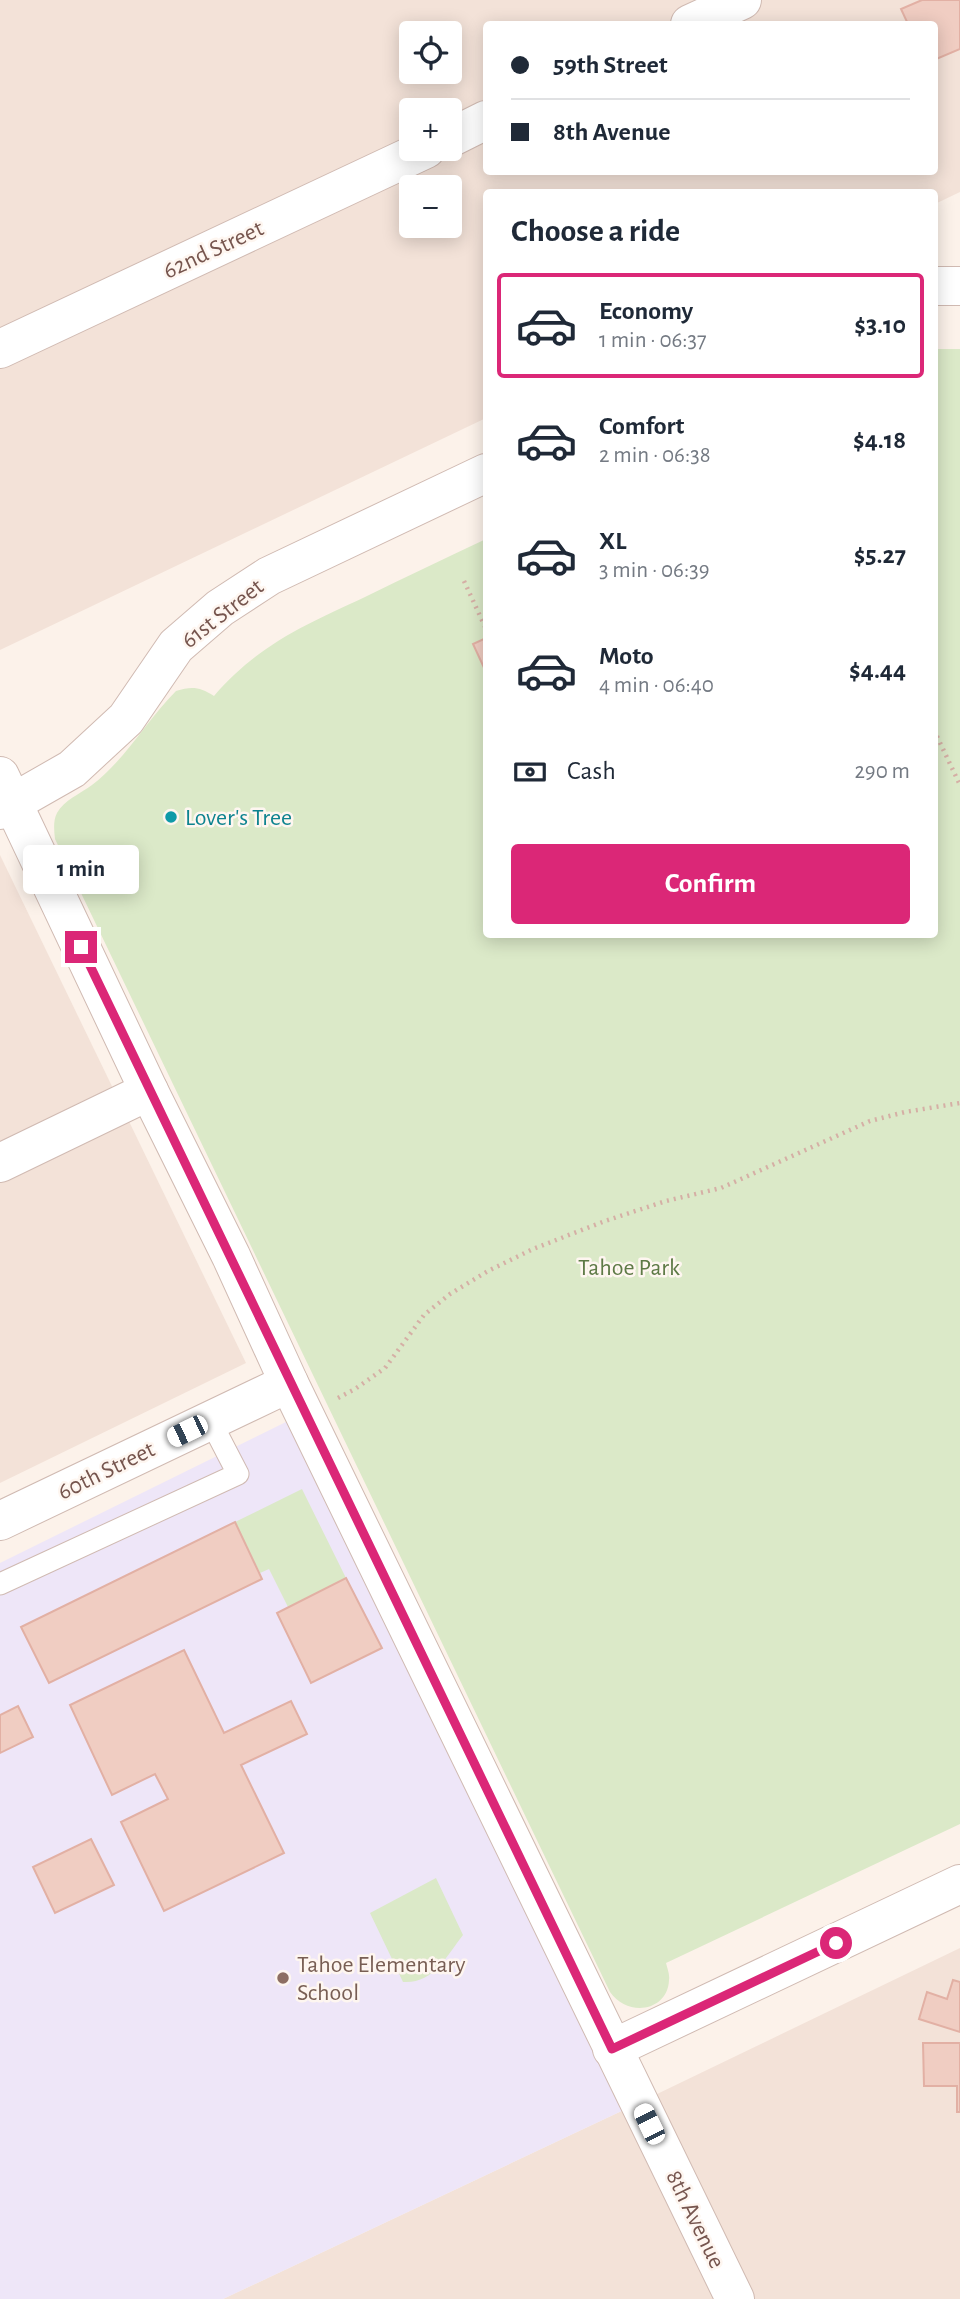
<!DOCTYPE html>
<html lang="en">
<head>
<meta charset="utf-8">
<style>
  :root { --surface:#fff; --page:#f2f2f3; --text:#1f2937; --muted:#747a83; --line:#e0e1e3; --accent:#db2777 }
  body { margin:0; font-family:"Alegreya Sans",sans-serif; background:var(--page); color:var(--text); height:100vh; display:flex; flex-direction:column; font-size:26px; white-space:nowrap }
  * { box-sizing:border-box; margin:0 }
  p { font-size:23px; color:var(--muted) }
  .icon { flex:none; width:38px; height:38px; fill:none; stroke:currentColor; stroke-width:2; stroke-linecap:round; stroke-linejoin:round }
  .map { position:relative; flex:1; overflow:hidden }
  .side { position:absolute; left:483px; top:189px; width:455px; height:749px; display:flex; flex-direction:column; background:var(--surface); border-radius:7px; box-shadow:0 4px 18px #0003 }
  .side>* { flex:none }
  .top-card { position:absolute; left:483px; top:21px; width:455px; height:154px; border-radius:7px; box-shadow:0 4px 18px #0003; display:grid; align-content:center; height:154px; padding:0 28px; background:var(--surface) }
  .buttons { position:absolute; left:399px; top:21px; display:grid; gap:14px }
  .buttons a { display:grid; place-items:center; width:63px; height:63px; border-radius:7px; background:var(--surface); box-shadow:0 4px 18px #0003; font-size:35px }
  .end { position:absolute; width:32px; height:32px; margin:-16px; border:9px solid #db2777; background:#fff; box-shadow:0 0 0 4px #fff }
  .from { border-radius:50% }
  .bubble { position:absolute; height:49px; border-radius:7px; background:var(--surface); box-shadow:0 4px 18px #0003; font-size:23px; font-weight:700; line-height:49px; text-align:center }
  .car { position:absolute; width:21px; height:42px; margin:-21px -10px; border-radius:9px; box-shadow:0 0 5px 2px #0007; background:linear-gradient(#fff 24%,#345 0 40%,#fff 0 76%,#345 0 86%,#fff 0) }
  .top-card b { display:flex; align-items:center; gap:24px; height:66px; font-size:26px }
  .top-card b+b { border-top:2px solid var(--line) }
  .top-card i { width:18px; height:18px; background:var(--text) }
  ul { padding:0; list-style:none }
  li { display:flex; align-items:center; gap:21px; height:105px; margin:0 14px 10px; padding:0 14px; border:4px solid transparent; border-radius:7px }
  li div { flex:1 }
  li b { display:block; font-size:26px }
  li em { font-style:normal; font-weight:700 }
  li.current { border-color:var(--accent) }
  li>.icon { width:63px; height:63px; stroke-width:1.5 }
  h2 { padding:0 28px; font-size:32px; line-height:84px }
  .pay { display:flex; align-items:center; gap:18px; height:77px; padding:0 28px; font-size:26px }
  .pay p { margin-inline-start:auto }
  .action { display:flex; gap:14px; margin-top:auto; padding:14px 28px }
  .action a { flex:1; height:80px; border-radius:7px; background:var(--accent); color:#fff; font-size:28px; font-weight:700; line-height:80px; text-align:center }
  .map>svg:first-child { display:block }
  .residential { fill:#f3e2d8; fill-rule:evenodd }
  .education { fill:#eee6f8 }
  .green { fill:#dbe9c8 }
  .building { fill:#f0cdc2; stroke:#e2b0a4; stroke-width:2 }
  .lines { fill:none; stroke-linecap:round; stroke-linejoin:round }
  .service-casing { stroke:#d0bab2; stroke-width:23 }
  .minor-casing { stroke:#d0bab2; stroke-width:40 }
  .path { stroke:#d5afa5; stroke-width:4.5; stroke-dasharray:2 5; stroke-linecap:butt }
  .service { stroke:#fff; stroke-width:21 }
  .minor { stroke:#fff; stroke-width:38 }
  .route { stroke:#db2777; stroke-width:9 }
  .culture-dot { fill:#0f9aa8; stroke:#fef6f0; stroke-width:2.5 }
  .education-dot { fill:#8d6e63; stroke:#fef6f0; stroke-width:2.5 }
  .labels { text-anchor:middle; stroke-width:5; stroke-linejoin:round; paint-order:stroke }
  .street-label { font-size:24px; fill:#76554e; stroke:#fef6f0 }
  .culture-label { font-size:24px; fill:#0d838f; stroke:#fef6f0; text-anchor:start }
  .park-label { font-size:24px; fill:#5e7a46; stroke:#fef6f0 }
  .education-label { font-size:24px; fill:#785e54; stroke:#fef6f0; text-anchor:start }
</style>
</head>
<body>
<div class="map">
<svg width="960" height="2299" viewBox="0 0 960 2299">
  <rect width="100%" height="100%" fill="#fcf2ea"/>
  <!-- residential -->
  <g class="residential">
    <path d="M0 0H960V192L935 204 934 192H486V418L0 650ZM486 24H934V172H486ZM411 33H450V72H411ZM411 110H450V149H411ZM411 187H450V226H411Z"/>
    <polygon points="0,855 246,1363 0,1483"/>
    <polygon points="960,1948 960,2299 223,2299 628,2108"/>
  </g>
  <!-- education -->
  <polygon class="education" points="294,1418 628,2108 223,2299 0,2299 0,1563"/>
  <!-- green -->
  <g class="green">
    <path d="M934 349H960V1824L666 1963C667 1968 670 1974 669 1980 668 2011 628 2018 610 1992L55 839C54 830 53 821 57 813 64 800 80 794 92 785 126 759 146 721 176 691 192 686 200 687 214 696 259 644 305 625 365 597 405 577 446 558 486 539V934H934Z"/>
    <polygon points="302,1489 346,1578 288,1607 269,1569 260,1573 235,1522"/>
    <path d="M436 1878 463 1935C446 1957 433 1984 403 1982L370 1913Z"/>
  </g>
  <!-- building -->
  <g class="building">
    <polygon points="922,0 960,0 960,49 934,60 934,24 908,24 901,9"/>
    <polygon points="486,638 486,672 473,644"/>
    <polygon points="235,1522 262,1579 49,1683 21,1627"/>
    <polygon points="346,1578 382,1648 311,1683 277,1613"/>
    <polygon points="184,1650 224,1733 291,1701 307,1734 241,1765 284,1853 164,1911 121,1822 168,1799 155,1774 112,1795 70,1705"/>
    <polygon points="18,1706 33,1737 0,1753 0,1715"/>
    <polygon points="91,1839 114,1885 55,1913 33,1867"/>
    <polygon points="953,1980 960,1982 960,2032 919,2019 927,1992 947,1999"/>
    <polygon points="923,2043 960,2043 960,2112 957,2112 957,2086 924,2086"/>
  </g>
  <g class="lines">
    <defs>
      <polyline id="service" points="0,1584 238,1474 210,1420"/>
      <g id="minor">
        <polyline points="690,24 742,0"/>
        <polyline points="450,138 486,120"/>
        <polyline points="934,286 960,286"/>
        <polyline points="0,349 426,149"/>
        <polyline points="0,776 149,1091 231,1256 289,1383 735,2299"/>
        <polyline points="0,810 72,769 126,719 176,646 220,608 269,576 486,473"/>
        <polyline points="0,1163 149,1091"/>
        <polyline points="0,1521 289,1383"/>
        <polyline points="612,2049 960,1884"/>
      </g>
    </defs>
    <!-- service casing -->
    <use href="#service" class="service-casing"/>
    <!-- minor casing -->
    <use href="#minor" class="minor-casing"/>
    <!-- path -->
    <g class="path">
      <polyline points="464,581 486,629"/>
      <polyline points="934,730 960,785"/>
      <polyline points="338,1398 355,1389 385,1368 424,1315 450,1294 488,1271 533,1249 605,1221 666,1201 721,1188 870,1121 905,1112 960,1103"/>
    </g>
    <!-- service -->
    <use href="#service" class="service"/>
    <!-- minor -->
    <use href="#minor" class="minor"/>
  </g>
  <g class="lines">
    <!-- route -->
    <polyline class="route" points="81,947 612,2049 836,1943"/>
  </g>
  <!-- markers -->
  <circle class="culture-dot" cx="171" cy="817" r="7"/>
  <circle class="education-dot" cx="283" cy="1978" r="7"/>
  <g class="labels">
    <!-- street labels -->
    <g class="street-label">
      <text transform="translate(213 249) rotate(-25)" y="8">62nd Street</text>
      <text transform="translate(222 613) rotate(-38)" y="8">61st Street</text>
      <text transform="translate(106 1470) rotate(-26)" y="8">60th Street</text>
      <text transform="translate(696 2219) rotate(64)" y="8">8th Avenue</text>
    </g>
    <!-- culture labels -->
    <g class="culture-label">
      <text x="185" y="825">Lover's Tree</text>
    </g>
    <!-- park labels -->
    <g class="park-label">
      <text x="629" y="1275">Tahoe Park</text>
    </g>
    <!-- education labels -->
    <g class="education-label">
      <text x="297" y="1972">Tahoe Elementary<tspan x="297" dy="28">School</tspan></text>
    </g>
  </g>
</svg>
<div class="buttons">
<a><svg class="icon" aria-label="locate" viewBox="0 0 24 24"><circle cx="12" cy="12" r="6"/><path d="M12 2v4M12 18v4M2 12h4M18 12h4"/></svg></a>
<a>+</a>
<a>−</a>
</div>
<i class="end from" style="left:836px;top:1943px"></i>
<i class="end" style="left:81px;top:947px"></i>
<div class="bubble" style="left:23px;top:845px;width:116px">1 min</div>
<i class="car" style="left:187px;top:1431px;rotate:244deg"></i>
<i class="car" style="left:649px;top:2124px;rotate:334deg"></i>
<div class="top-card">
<b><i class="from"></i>59th Street</b>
<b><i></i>8th Avenue</b>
</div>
<section class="side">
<h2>Choose a ride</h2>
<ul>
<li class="current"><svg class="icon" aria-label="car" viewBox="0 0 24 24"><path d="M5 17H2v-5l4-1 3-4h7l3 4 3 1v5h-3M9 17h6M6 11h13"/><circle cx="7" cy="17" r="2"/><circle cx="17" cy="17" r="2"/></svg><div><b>Economy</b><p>1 min · 06:37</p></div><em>$3.10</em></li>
<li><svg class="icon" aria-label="car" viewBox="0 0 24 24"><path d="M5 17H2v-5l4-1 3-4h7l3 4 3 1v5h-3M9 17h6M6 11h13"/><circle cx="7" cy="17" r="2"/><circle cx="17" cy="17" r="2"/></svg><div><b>Comfort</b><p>2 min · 06:38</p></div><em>$4.18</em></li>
<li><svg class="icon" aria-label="car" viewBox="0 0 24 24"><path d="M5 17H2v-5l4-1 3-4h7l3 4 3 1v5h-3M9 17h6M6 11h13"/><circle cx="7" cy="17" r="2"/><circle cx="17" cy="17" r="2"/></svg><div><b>XL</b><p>3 min · 06:39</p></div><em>$5.27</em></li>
<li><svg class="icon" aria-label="car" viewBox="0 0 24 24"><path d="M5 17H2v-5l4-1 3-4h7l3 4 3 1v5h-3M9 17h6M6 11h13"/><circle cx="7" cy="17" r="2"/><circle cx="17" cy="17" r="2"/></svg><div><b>Moto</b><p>4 min · 06:40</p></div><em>$4.44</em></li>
</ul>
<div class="pay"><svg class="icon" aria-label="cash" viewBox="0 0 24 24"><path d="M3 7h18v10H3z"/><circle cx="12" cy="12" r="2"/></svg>Cash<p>290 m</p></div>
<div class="action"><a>Confirm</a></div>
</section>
</div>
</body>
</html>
